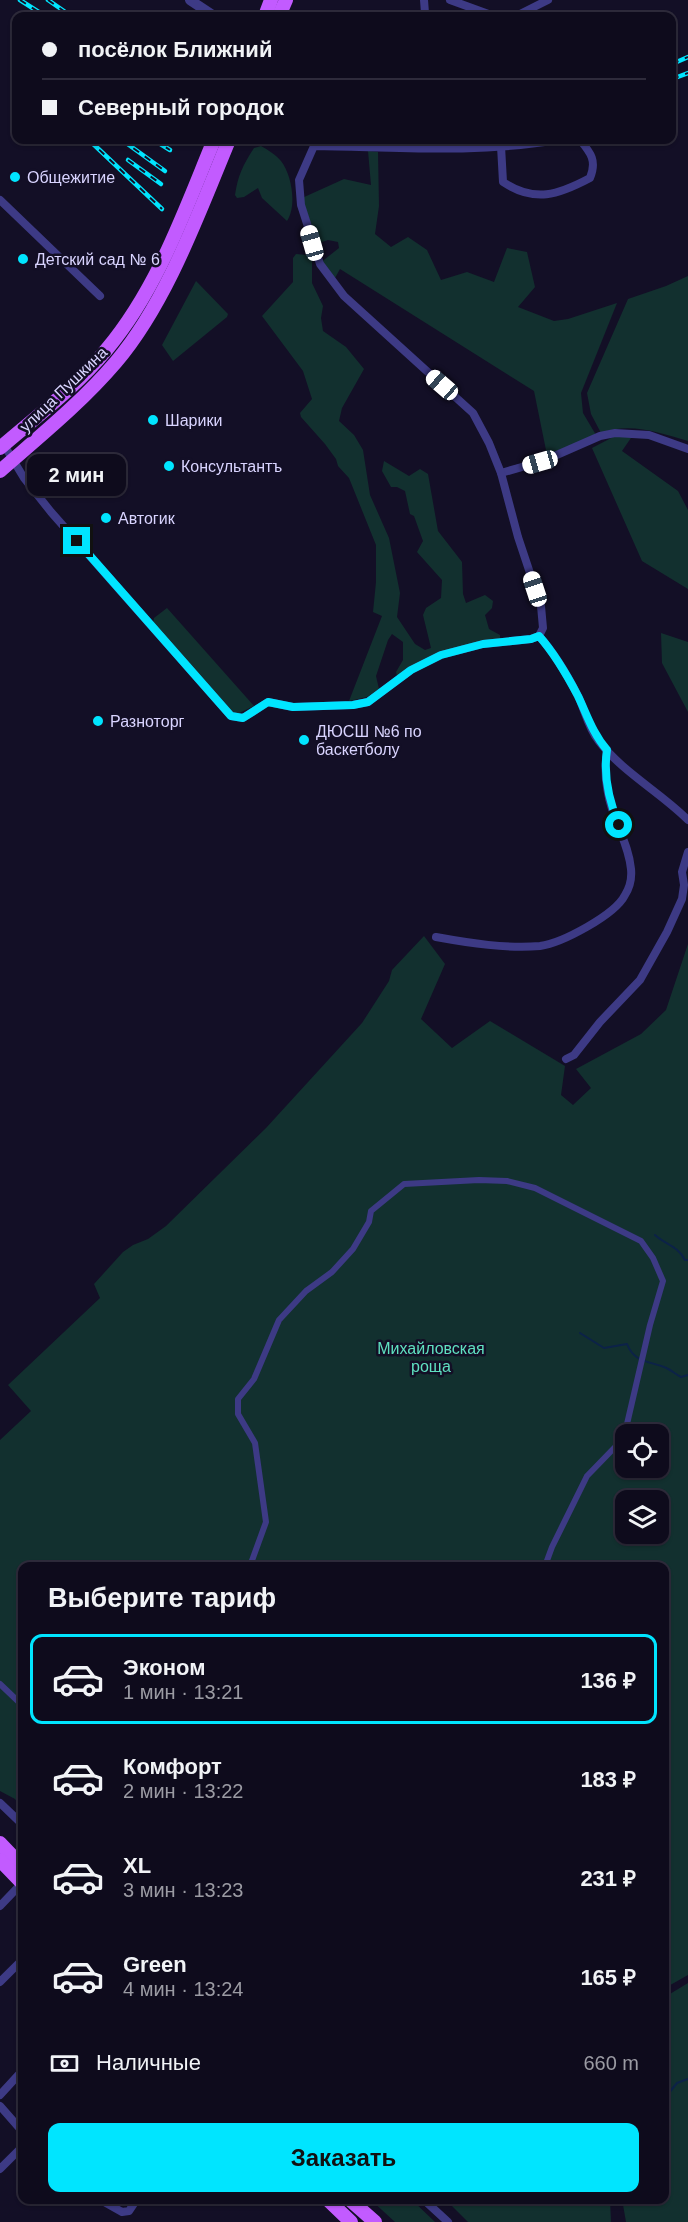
<!DOCTYPE html>
<html lang="ru">
<head>
<meta charset="utf-8">
<style>
  :root { --surface:#0e0b1c; --page:#1c1929; --text:#f1f3f6; --muted:#9b9ba3; --line:#2e2b3b; --accent:#00e5ff }
  body { margin:0; font-family:Helvetica,sans-serif; background:var(--page); color:var(--text); height:100vh; display:flex; flex-direction:column; font-size:22px; white-space:nowrap }
  * { box-sizing:border-box; margin:0 }
  p { font-size:20px; color:var(--muted) }
  .icon { flex:none; width:33px; height:33px; fill:none; stroke:currentColor; stroke-width:2; stroke-linecap:round; stroke-linejoin:round }
  .map { position:relative; flex:1; overflow:hidden }
  .side { position:absolute; left:18px; top:1562px; width:651px; height:642px; display:flex; flex-direction:column; background:var(--surface); border-radius:12px; box-shadow:0 2px 4px #0004,0 0 0 2px var(--line) }
  .side>* { flex:none }
  .hud { position:absolute; left:12px; top:12px; width:664px; height:132px; border-radius:12px; box-shadow:0 2px 4px #0004,0 0 0 2px var(--line); display:grid; align-content:center; height:132px; padding:0 30px; background:var(--surface) }
  .fabs { position:absolute; left:615px; top:1424px; display:grid; gap:12px }
  .fabs a { display:grid; place-items:center; width:54px; height:54px; border-radius:12px; background:var(--surface); box-shadow:0 2px 4px #0004,0 0 0 2px var(--line); font-size:30px }
  .end { position:absolute; width:27px; height:27px; margin:-14px; border:8px solid #00e5ff; background:#111; box-shadow:0 0 0 3px #111 }
  .from { border-radius:50% }
  .bubble { position:absolute; height:42px; border-radius:12px; background:var(--surface); box-shadow:0 2px 4px #0004,0 0 0 2px var(--line); font-size:20px; font-weight:600; line-height:42px; text-align:center }
  .car { position:absolute; width:18px; height:36px; margin:-18px -9px; border-radius:8px; box-shadow:0 0 4px 2px #0007; background:linear-gradient(#fff 24%,#345 0 40%,#fff 0 76%,#345 0 86%,#fff 0) }
  .hud b { display:flex; align-items:center; gap:21px; height:57px; font-size:22px }
  .hud b+b { border-top:2px solid var(--line) }
  .hud i { width:15px; height:15px; background:var(--text) }
  ul { padding:0; list-style:none }
  li { display:flex; align-items:center; gap:18px; height:90px; margin:0 12px 9px; padding:0 18px; border:3px solid transparent; border-radius:12px }
  li div { flex:1 }
  li b { display:block; font-size:22px }
  li em { font-style:normal; font-weight:600 }
  li.active { border-color:var(--accent) }
  li>.icon { width:54px; height:54px; stroke-width:1.5 }
  h2 { padding:0 30px; font-size:27px; line-height:72px }
  .pay { display:flex; align-items:center; gap:15px; height:66px; padding:0 30px; font-size:22px }
  .pay p { margin-inline-start:auto }
  .button { display:flex; gap:12px; margin-top:auto; padding:12px 30px }
  .button a { flex:1; height:69px; border-radius:12px; background:var(--accent); color:#111; font-size:24px; font-weight:600; line-height:69px; text-align:center }
  .map>svg:first-child { display:block }
  .green { fill:#12302f; fill-rule:evenodd }
  .lines { fill:none; stroke-linecap:round; stroke-linejoin:round }
  .stream { stroke:#0c2248; stroke-width:2 }
  .pedestrian { stroke:#3d3a85; stroke-width:6 }
  .minor { stroke:#3d3a85; stroke-width:8 }
  .tertiary { stroke:#3d3a85; stroke-width:10 }
  .primary { stroke:#c25bff; stroke-width:14 }
  .rail-casing { stroke:#00e5ff; stroke-width:4.5 }
  .rail { stroke:#130f26; stroke-width:2; stroke-dasharray:7; stroke-linecap:butt }
  .route { stroke:#00e5ff; stroke-width:8 }
  .poi-dot { fill:#00e5ff; stroke:#130f26; stroke-width:2 }
  .labels { text-anchor:middle; stroke-width:5; stroke-linejoin:round; paint-order:stroke }
  .poi-label { font-size:16px; fill:#d9d4ff; stroke:#130f26; text-anchor:start }
  .street-label { font-size:16px; fill:#d9d4ff; stroke:#130f26 }
  .park-label { font-size:16px; fill:#5fe0c0; stroke:#130f26 }
</style>
</head>
<body>
<div class="map">
<svg width="688" height="2222" viewBox="0 0 688 2222">
  <rect width="100%" height="100%" fill="#130f26"/>
  <!-- green -->
  <g class="green">
    <polygon points="471,140 536,140 473,145 398,145 398,142"/>
    <path d="M261 146C268 150 275 154 281 161 292 175 297 206 287 221L262 198 258 188 244 197 237 198 235 195C238 175 243 165 254 148Z"/>
    <polygon points="368,151 378,152 379,206 375,234 391,247 408,237 427,250 441,280 467,272 494,282 507,248 527,252 535,287 518,307 554,321 568,319 617,303 581,393 583,413 596,435 547,455 534,391 340,269 335,278 320,263 339,248 338,242 328,240 316,244 302,198 344,179 371,185"/>
    <polygon points="296,254 307,255 312,261 312,283 323,306 321,318 323,331 346,347 364,369 342,408 339,421 354,435 363,450 370,495 389,538 400,593 397,617 415,644 425,650 431,648 423,615 426,608 441,598 442,580 417,552 423,541 414,516 410,514 405,491 397,487 391,487 382,471 384,461 409,476 420,469 428,474 438,531 462,562 463,594 466,603 485,595 493,601 492,608 485,615 489,629 500,635 500,638 440,652 397,676 396,672 403,660 403,642 392,634 388,640 376,676 379,689 367,697 349,701 382,616 373,612 376,582 376,545 349,478 338,466 336,459 325,444 301,417 300,413 312,399 303,371 262,316 293,282 293,258"/>
    <path d="M688 276V441C659 433 631 422 601 433L591 414 587 393 628 299 666 286Z"/>
    <polygon points="196,281 228,314 227,317 173,361 162,345"/>
    <polygon points="633,435 622,451 678,491 688,510 688,589 642,561 592,448 615,436"/>
    <polygon points="167,608 254,706 237,714 230,711 153,623 154,618"/>
    <polygon points="661,633 688,642 688,712 662,663"/>
    <path d="M424 936 445 964 421 1019 452 1048 490 1021 565 1066 561 1095 573 1105 591 1088 576 1069 641 1034 666 1010 688 944V1975L665 1988 664 1566H22V1810L15 1799 0 1791V1440L31 1411 8 1385 100 1298 94 1284 123 1252 133 1245 148 1239 166 1226 266 1128 362 1023 389 981 392 970ZM626 1434H658V1467H626ZM626 1500H658V1533H626Z"/>
    <polygon points="688,1983 688,2222 626,2222 622,2199 664,2199 665,1997"/>
    <polygon points="370,2199 411,2199 435,2222 395,2222"/>
    <polygon points="445,2199 610,2199 611,2222 468,2222"/>
  </g>
  <g class="lines">
    <!-- stream -->
    <g class="stream">
      <path d="M655 1235C666 1245 678 1246 685 1260H688"/>
      <path d="M580 1333 604 1348 627 1344C634 1362 648 1361 664 1367 670 1369 675 1374 681 1377L688 1375"/>
      <polyline points="664,2099 677,2083 688,2079"/>
    </g>
    <!-- pedestrian -->
    <g class="pedestrian">
      <polyline points="250,1566 266,1522 255,1443 238,1414 238,1399 254,1379 279,1320 306,1291 332,1272 353,1249 369,1222 371,1211 404,1184 479,1180 507,1181 535,1188 641,1241 653,1258 663,1281 650,1325 627,1424 619,1443 587,1476 552,1547 545,1566"/>
      <polyline points="0,1684 22,1705"/>
    </g>
    <!-- minor -->
    <g class="minor">
      <polyline points="450,0 494,16"/>
      <polyline points="422,16 425,13 424,0"/>
      <polyline points="497,16 520,14 548,0"/>
      <path d="M501 146 503 182C535 203 558 195 590 178 597 161 591 153 580 140"/>
      <polyline points="0,200 100,296"/>
      <polyline points="4,445 24,478 51,512 231,716 243,718 268,702 293,707 353,705 368,702 411,670 441,655 483,644 531,639 539,636"/>
      <polyline points="501,473 543,461 600,436 615,433 649,435 688,449"/>
      <path d="M539 636 543 628 541 606 518 537 501 473 489 443 473 413 344 296 320 264 301 205 299 180 314 146C395 147 476 154 556 140"/>
      <path d="M539 636C555 654 568 676 579 698 585 712 589 729 598 740 622 772 660 792 688 820"/>
      <path d="M436 937C469 943 507 949 540 946 562 943 615 915 625 895 630 887 632 879 631 869 629 847 618 829 612 809 606 790 604 769 607 750"/>
      <polyline points="566,1059 574,1055 600,1022 640,980 667,932 682,899 684,885 682,872 688,852"/>
      <polyline points="0,1803 22,1824"/>
      <polyline points="0,1906 22,1883"/>
      <polyline points="0,1982 22,1960"/>
      <polyline points="0,2095 22,2071"/>
      <polyline points="0,2106 22,2131"/>
      <polyline points="0,2169 22,2147"/>
      <polyline points="99,2199 122,2212 129,2211 137,2199"/>
      <polyline points="423,2199 448,2222"/>
    </g>
    <!-- tertiary -->
    <polyline class="tertiary" points="190,0 214,16"/>
    <!-- primary -->
    <g class="primary">
      <polyline points="265,16 271,0"/>
      <polyline points="279,16 286,0"/>
      <path d="M0 448C36 417 77 386 107 349 158 288 184 212 214 140"/>
      <path d="M0 471C40 436 82 402 116 362 167 302 199 212 229 140"/>
      <polyline points="0,1843 22,1866"/>
      <polyline points="0,1860 22,1883"/>
      <polyline points="327,2199 351,2222"/>
      <polyline points="349,2199 375,2222"/>
    </g>
    <defs>
      <g id="rail">
        <polyline points="20,0 45,16"/>
        <polyline points="48,0 71,16"/>
        <polyline points="672,64 688,57"/>
        <polyline points="672,79 688,73"/>
        <polyline points="89,140 162,209"/>
        <polyline points="107,140 108,140"/>
        <polyline points="122,140 165,171"/>
        <polyline points="154,140 170,150"/>
        <polyline points="128,160 161,184"/>
      </g>
    </defs>
    <!-- rail casing -->
    <use href="#rail" class="rail-casing"/>
    <!-- rail -->
    <use href="#rail" class="rail"/>
  </g>
  <g class="lines">
    <!-- route -->
    <path class="route" d="M77 541 231 716 243 718 268 702 293 707 353 705 368 702 411 670 441 655 483 644 531 639 539 636C555 654 567 675 578 696 587 715 593 734 607 750 603 776 609 801 619 825"/>
  </g>
  <!-- markers -->
  <g class="poi-dot">
    <circle cx="15" cy="177" r="6"/>
    <circle cx="23" cy="259" r="6"/>
    <circle cx="153" cy="420" r="6"/>
    <circle cx="169" cy="466" r="6"/>
    <circle cx="106" cy="518" r="6"/>
    <circle cx="98" cy="721" r="6"/>
    <circle cx="304" cy="740" r="6"/>
  </g>
  <g class="labels">
    <!-- poi labels -->
    <g class="poi-label">
      <text x="27" y="183">Общежитие</text>
      <text x="35" y="265">Детский сад № 6</text>
      <text x="165" y="426">Шарики</text>
      <text x="181" y="472">Консультантъ</text>
      <text x="118" y="524">Автогик</text>
      <text x="110" y="727">Разноторг</text>
      <text x="316" y="737">ДЮСШ №6 по<tspan x="316" dy="18">баскетболу</tspan></text>
    </g>
    <!-- street labels -->
    <g class="street-label">
      <text transform="translate(63 389) rotate(-44)" y="6">улица Пушкина</text>
    </g>
    <!-- park labels -->
    <g class="park-label">
      <text x="431" y="1354">Михайловская<tspan x="431" dy="18">роща</tspan></text>
    </g>
  </g>
</svg>
<div class="fabs">
<a><svg class="icon" aria-label="locate" viewBox="0 0 24 24"><circle cx="12" cy="12" r="6"/><path d="M12 2v4M12 18v4M2 12h4M18 12h4"/></svg></a>
<a><svg class="icon" aria-label="layers" viewBox="0 0 24 24"><path d="M12 4l9 5-9 5-9-5zM3 14l9 5 9-5"/></svg></a>
</div>
<i class="end from" style="left:619px;top:825px"></i>
<i class="end" style="left:77px;top:541px"></i>
<div class="bubble" style="left:27px;top:454px;width:99px">2 мин</div>
<i class="car" style="left:312px;top:243px;rotate:344deg"></i>
<i class="car" style="left:442px;top:385px;rotate:311deg"></i>
<i class="car" style="left:540px;top:462px;rotate:254deg"></i>
<i class="car" style="left:535px;top:589px;rotate:342deg"></i>
<div class="hud">
<b><i class="from"></i>посёлок Ближний</b>
<b><i></i>Северный городок</b>
</div>
<section class="side">
<h2>Выберите тариф</h2>
<ul>
<li class="active"><svg class="icon" aria-label="car" viewBox="0 0 24 24"><path d="M5 17H2v-5l4-1 3-4h7l3 4 3 1v5h-3M9 17h6M6 11h13"/><circle cx="7" cy="17" r="2"/><circle cx="17" cy="17" r="2"/></svg><div><b>Эконом</b><p>1 мин · 13:21</p></div><em>136 ₽</em></li>
<li><svg class="icon" aria-label="car" viewBox="0 0 24 24"><path d="M5 17H2v-5l4-1 3-4h7l3 4 3 1v5h-3M9 17h6M6 11h13"/><circle cx="7" cy="17" r="2"/><circle cx="17" cy="17" r="2"/></svg><div><b>Комфорт</b><p>2 мин · 13:22</p></div><em>183 ₽</em></li>
<li><svg class="icon" aria-label="car" viewBox="0 0 24 24"><path d="M5 17H2v-5l4-1 3-4h7l3 4 3 1v5h-3M9 17h6M6 11h13"/><circle cx="7" cy="17" r="2"/><circle cx="17" cy="17" r="2"/></svg><div><b>XL</b><p>3 мин · 13:23</p></div><em>231 ₽</em></li>
<li><svg class="icon" aria-label="car" viewBox="0 0 24 24"><path d="M5 17H2v-5l4-1 3-4h7l3 4 3 1v5h-3M9 17h6M6 11h13"/><circle cx="7" cy="17" r="2"/><circle cx="17" cy="17" r="2"/></svg><div><b>Green</b><p>4 мин · 13:24</p></div><em>165 ₽</em></li>
</ul>
<div class="pay"><svg class="icon" aria-label="cash" viewBox="0 0 24 24"><path d="M3 7h18v10H3z"/><circle cx="12" cy="12" r="2"/></svg>Наличные<p>660 m</p></div>
<div class="button"><a>Заказать</a></div>
</section>
</div>
</body>
</html>
